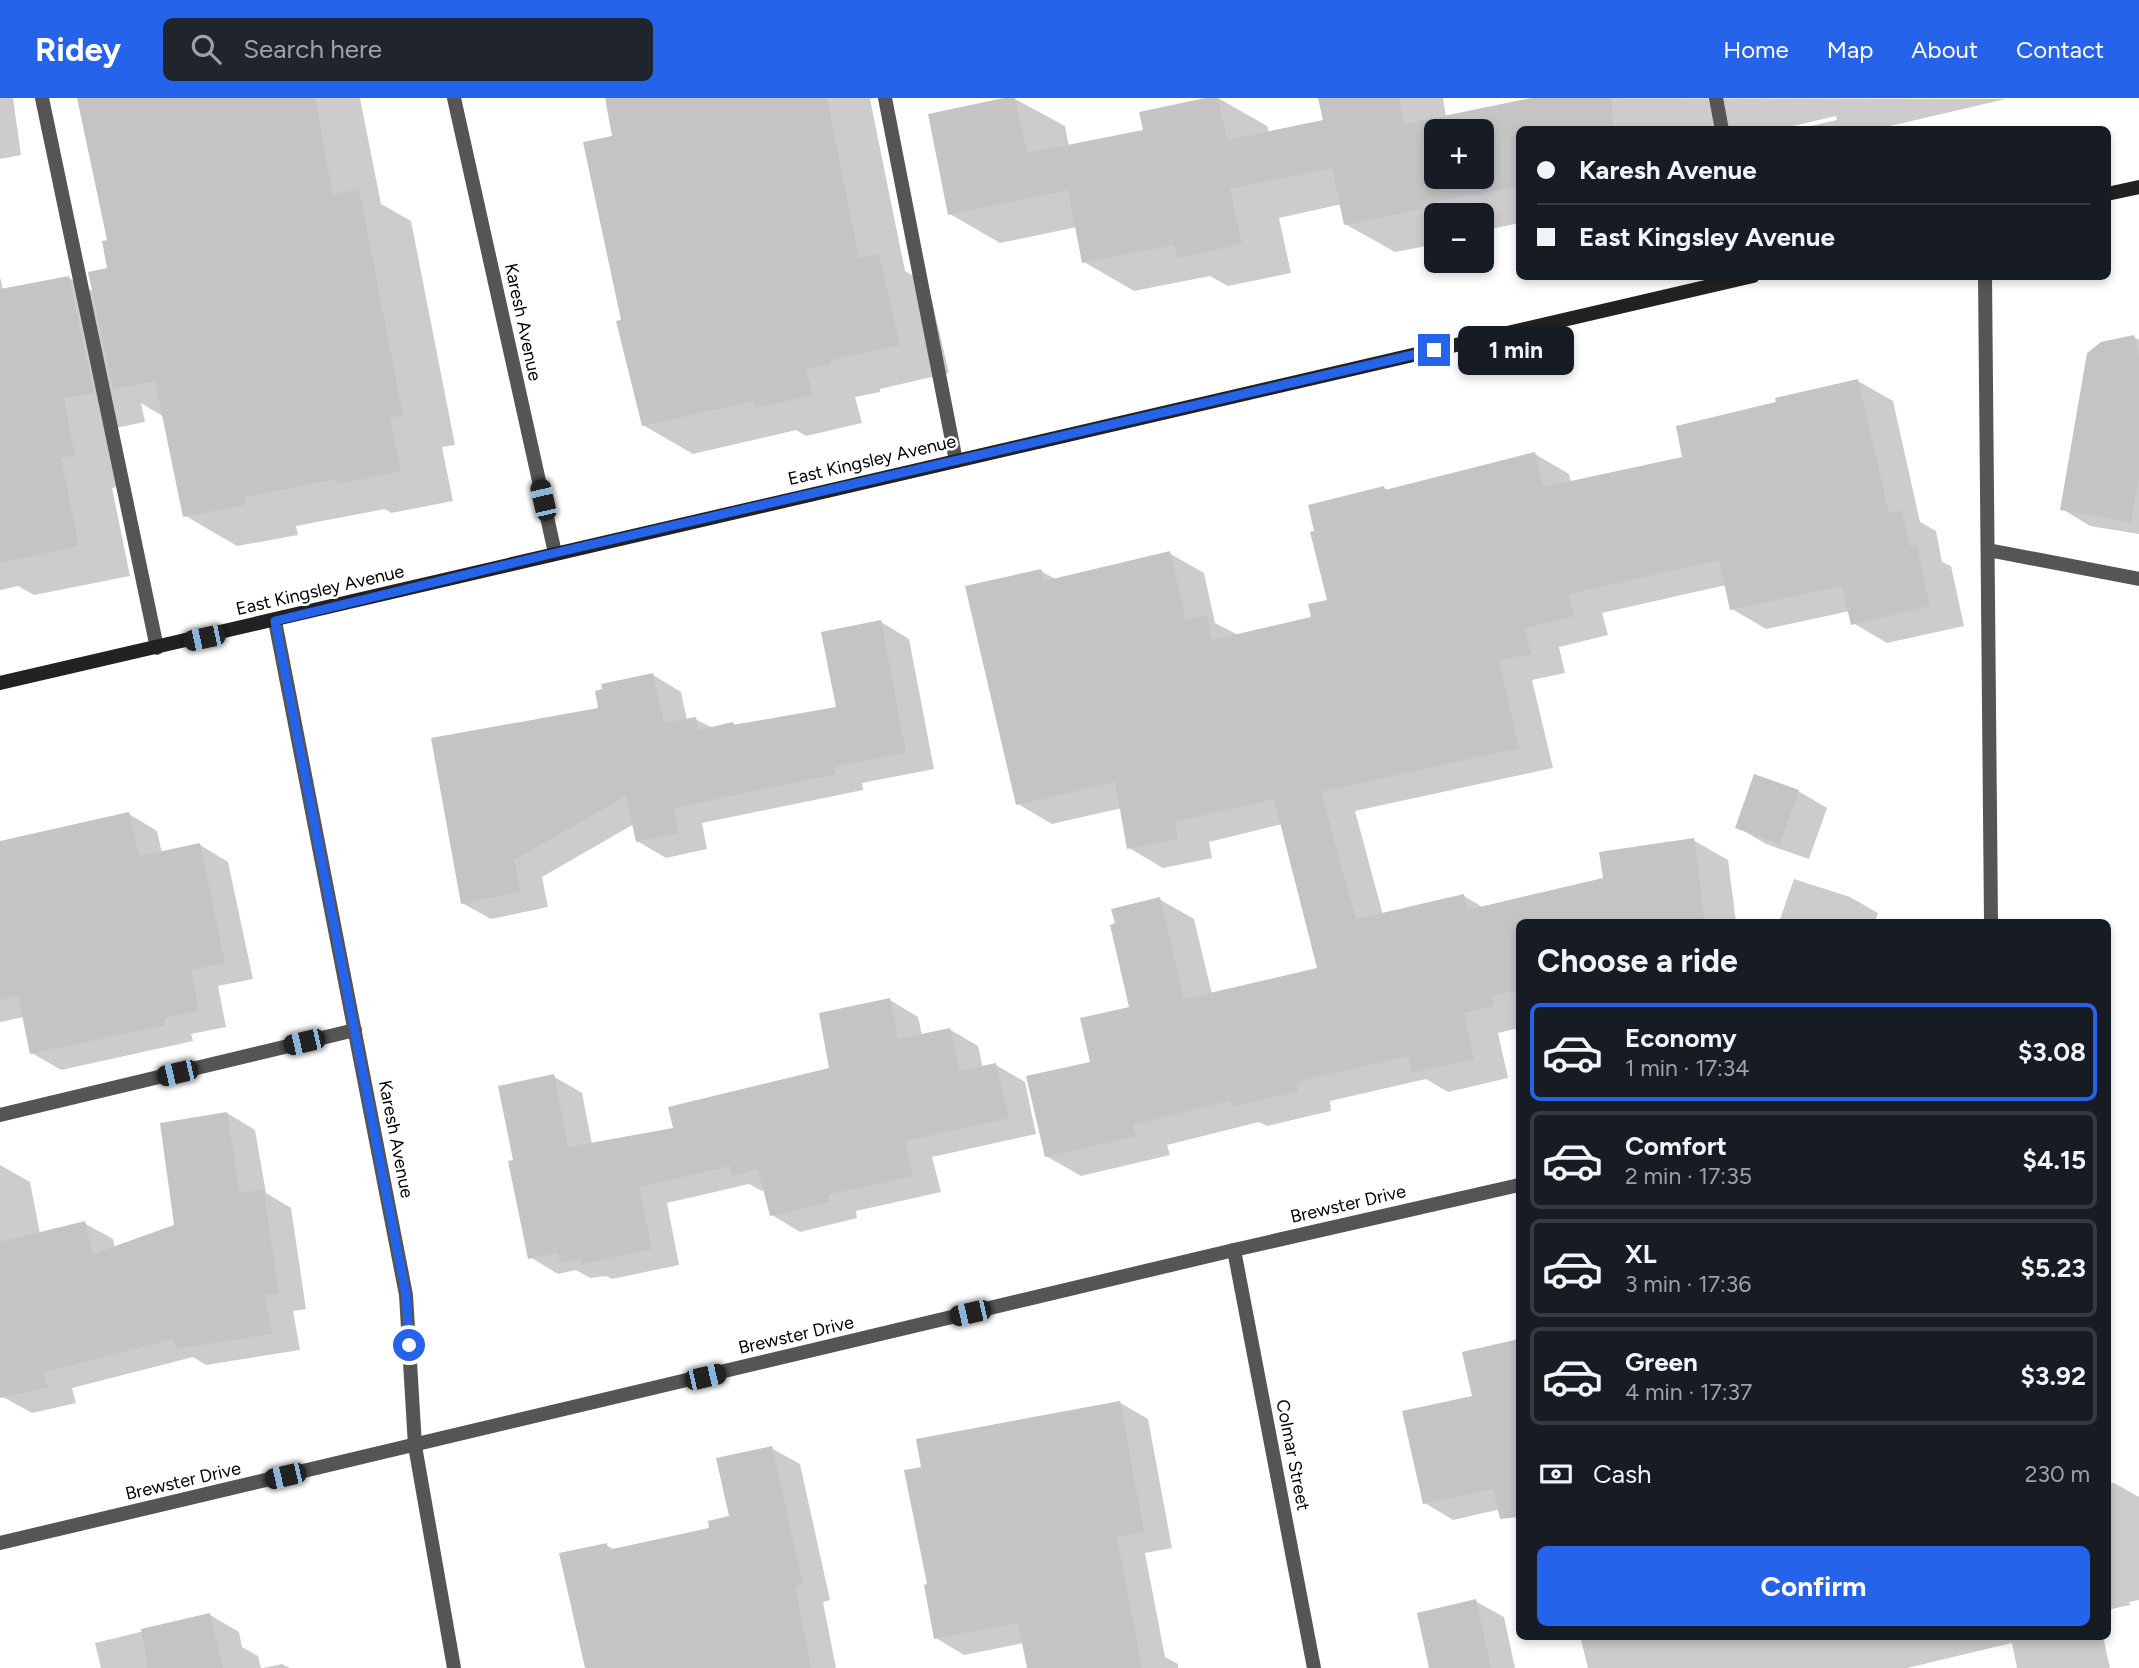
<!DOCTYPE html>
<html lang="en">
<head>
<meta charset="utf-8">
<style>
  :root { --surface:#171b24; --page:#20242c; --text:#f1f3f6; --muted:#9ea1a6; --line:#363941; --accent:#2563eb }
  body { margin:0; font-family:Figtree,sans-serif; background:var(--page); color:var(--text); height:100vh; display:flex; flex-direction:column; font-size:26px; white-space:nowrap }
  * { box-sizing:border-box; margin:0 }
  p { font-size:23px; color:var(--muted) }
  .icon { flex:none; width:38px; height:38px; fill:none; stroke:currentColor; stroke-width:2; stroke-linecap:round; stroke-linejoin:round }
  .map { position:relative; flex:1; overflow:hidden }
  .details { position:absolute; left:1516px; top:821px; width:595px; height:721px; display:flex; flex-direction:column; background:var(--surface); border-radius:10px; box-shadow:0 4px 10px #0003 }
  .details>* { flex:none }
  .guide { position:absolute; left:1516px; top:28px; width:595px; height:154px; border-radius:10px; box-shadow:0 4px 10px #0003; display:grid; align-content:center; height:154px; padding:0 21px; background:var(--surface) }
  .buttons { position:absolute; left:1424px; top:21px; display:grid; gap:14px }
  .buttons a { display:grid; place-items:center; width:70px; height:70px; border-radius:10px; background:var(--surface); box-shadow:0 4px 10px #0003; font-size:35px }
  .end { position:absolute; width:32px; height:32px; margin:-16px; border:9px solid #2563eb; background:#fff; box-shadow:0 0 0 4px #fff }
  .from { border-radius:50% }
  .bubble { position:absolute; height:49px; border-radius:10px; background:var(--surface); box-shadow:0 4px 10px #0003; font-size:23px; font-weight:700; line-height:49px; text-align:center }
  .car { position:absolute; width:21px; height:42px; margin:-21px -10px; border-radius:9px; box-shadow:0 0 5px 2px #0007; background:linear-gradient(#222 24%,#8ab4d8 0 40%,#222 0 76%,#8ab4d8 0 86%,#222 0) }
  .guide b { display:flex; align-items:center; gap:24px; height:66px; font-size:26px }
  .guide b+b { border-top:2px solid var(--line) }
  .guide i { width:18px; height:18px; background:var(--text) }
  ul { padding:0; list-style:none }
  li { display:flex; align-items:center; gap:21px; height:98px; margin:0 14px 10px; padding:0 7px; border:4px solid var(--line); border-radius:10px }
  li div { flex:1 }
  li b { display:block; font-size:26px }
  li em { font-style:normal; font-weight:700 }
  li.on { border-color:var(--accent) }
  li>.icon { width:63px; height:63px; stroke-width:1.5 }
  h2 { padding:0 21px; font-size:32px; line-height:84px }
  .pay { display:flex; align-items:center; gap:18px; height:77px; padding:0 21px; font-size:26px }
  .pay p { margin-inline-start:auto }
  .primary-button { display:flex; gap:14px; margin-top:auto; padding:14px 21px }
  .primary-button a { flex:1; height:80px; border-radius:10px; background:var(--accent); color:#fff; font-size:28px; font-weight:700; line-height:80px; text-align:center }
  header { display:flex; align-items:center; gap:42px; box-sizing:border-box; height:98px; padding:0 35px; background:var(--accent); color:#fff }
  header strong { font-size:33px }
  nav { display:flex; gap:38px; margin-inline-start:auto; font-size:24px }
  .search { width:490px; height:63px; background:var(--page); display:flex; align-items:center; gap:18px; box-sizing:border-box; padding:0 24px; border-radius:10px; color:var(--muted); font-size:26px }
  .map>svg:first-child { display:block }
  .shadow { fill:#0003; fill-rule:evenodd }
  .building { fill:#c4c4c4; fill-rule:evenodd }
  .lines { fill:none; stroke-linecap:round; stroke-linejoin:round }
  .lane { stroke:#555; stroke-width:14 }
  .street { stroke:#555; stroke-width:14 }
  .secondary { stroke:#222; stroke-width:14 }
  .route { stroke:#2563eb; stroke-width:9 }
  .labels { text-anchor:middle; stroke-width:5; stroke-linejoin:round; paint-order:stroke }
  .street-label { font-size:18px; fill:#000; stroke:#fff }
</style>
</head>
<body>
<header>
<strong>Ridey</strong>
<div class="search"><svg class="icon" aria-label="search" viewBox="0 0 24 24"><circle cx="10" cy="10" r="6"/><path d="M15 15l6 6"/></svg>Search here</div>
<nav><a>Home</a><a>Map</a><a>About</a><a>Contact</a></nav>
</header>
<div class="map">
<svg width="2139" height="1570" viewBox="0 0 2139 1570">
  <rect width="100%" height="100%" fill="#fff"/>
  <!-- shadow -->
  <g class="shadow">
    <polygon points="0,0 13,0 21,57 0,61"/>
    <polygon points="80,0 360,0 381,106 411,123 455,347 442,349 453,403 391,415 385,411 296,428 298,437 237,448 184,417 164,319 141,305 145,324 115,330 126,387 112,390 130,478 34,497 18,488 0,492 0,179 3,192 69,180 94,194 109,172 109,144"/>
    <polygon points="606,0 874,0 870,1 905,173 928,186 949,275 880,291 880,294 855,299 862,325 806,338 796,332 693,356 643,327 623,224 614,39"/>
    <path d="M1013 0 1065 28 1069 49 1145 34 1214 0H1218L1267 28 1269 35 1325 23 1320 0H1443L1446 19 1540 0 2006 1 1873 32H1793L1837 22 1836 18 1776 32H1519V125L1482 133V117H1437V146L1395 154 1345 126 1342 106 1279 120 1291 175 1228 188 1210 178 1134 193 1084 164 1077 129 1000 145 950 116ZM1437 33H1482V79H1437Z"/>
    <polygon points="2134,239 2139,242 2139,436 2090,428 2062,411"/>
    <polygon points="1858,283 1893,303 1920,424 1936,433 1942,464 1951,468 1964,528 1887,545 1853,525 1850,513 1766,531 1732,511 1726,487 1602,515 1608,537 1559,549 1565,575 1532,582 1553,670 1355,713 1383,817 1464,798 1484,810 1605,782 1693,742 1728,762 1736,824 1519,824 1519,930 1498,935 1508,980 1448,994 1426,981 1330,1003 1331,1013 1267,1028 1259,1024 1167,1047 1170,1057 1081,1078 1046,1058 1092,965 1131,910 1159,801 1194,821 1212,896 1319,871 1282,726 1209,744 1212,760 1163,770 1129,750 1122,710 1052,726 1018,706 1041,473 1057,482 1169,455 1204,475 1215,525 1238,537 1313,520 1329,503 1384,390 1389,393 1535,356 1569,376 1571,385 1684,360 1778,305"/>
    <polygon points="881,524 909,541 934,671 862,685 863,692 702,725 707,751 666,760 637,743 634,726 542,779 548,809 491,821 462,805 600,612 653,577 681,594 687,622 695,621 713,630 838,610"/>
    <polygon points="1798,693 1827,710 1809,761 1766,746 1737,729"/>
    <polygon points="129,716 157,733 162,755 200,747 228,764 253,881 218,888 226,929 191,936 193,943 61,972 32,955 24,919 0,924 0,745"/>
    <polygon points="1794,781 1850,799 1878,815 1875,824 1779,824"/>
    <polygon points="890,902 918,919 922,937 949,931 978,948 983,970 996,967 1025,984 1036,1036 932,1059 941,1094 856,1113 857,1120 800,1134 772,1117 766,1092 762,1093 749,1086 667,1105 679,1167 612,1181 606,1178 590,1180 576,1172 558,1176 530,1159 515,1064 553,978 582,995 592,1046 676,1031 831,972"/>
    <polygon points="227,1015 255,1032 266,1095 291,1110 306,1211 293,1213 300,1252 206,1267 193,1259 72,1290 76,1305 32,1315 3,1299 0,1286 0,1067 30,1084 40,1136 84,1125 113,1141 115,1150 176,1128"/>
    <polygon points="1519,1243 1519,1407 1453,1422 1425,1405 1474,1299"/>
    <polygon points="1119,1304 1148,1321 1172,1450 1145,1455 1165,1559 1178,1566 1178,1570 1029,1570 1024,1545 964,1557 936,1540 929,1488 923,1370"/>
    <polygon points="771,1350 800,1366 830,1502 823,1504 836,1570 587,1570 606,1447 615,1452 711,1431 731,1420"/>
    <polygon points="2114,1385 2139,1399 2139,1502 2129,1504 2130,1507 2107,1512 2107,1386"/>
    <polygon points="1475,1503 1504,1519 1515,1570 1430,1570"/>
    <polygon points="210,1517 239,1534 242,1549 258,1558 261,1570 101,1570 95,1545"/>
    <polygon points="1580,1538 2103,1538 2110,1570 2017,1570 2012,1545 1907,1570 1588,1570"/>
    <polygon points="282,1566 290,1570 263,1570"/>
  </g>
  <!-- building -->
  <g class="building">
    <polygon points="77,0 315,0 333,97 359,91 403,317 390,320 401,373 337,386 336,381 245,399 246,407 183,419 155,283 113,291 88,174 107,170 102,143 107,142"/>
    <polygon points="605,0 827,0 859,160 879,156 900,247 831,262 831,266 806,271 813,297 755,310 753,303 642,328 616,223 621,222 583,44 612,38"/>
    <path d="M1004 0H1015L1027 55 1143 32 1139 14 1205 0H1218L1227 42 1323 22 1318 0H1399L1404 26 1531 0H1611L1614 32H1519V88L1421 107 1422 111 1344 127 1332 70 1230 91 1242 146 1177 160 1174 147 1082 165 1068 92 948 117 928 16ZM1437 33H1482V79H1437Z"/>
    <polygon points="69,178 94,295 64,300 75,358 61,360 79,448 0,465 0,191"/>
    <polygon points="2134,237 2139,261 2139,378 2131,424 2060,412 2087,255 2101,244"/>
    <polygon points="1858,281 1889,415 1902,412 1910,448 1917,447 1930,508 1851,527 1842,488 1730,512 1719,462 1569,496 1574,518 1525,530 1531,556 1499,563 1519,650 1321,694 1356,821 1464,796 1467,812 1603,780 1599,754 1694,740 1705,824 1519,824 1519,892 1492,898 1494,908 1464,915 1474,961 1412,975 1408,958 1296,984 1298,993 1231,1009 1230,1003 1133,1027 1136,1038 1045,1059 1026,978 1090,964 1080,920 1129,909 1110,827 1115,825 1111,811 1160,799 1184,901 1317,870 1274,701 1175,724 1178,741 1127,751 1115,684 1016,707 965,488 1041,471 1044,483 1170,453 1186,522 1207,517 1212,542 1311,519 1308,506 1327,502 1310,434 1314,433 1308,407 1384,388 1385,392 1535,354 1543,389 1682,359 1676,328 1776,304 1775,300"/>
    <polygon points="881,522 906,655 834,669 836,676 674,710 679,735 636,744 626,698 514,762 521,793 461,806 431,640 598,610 595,593 602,591 601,586 653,575 664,625 696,619 698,632 733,624 734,627 836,609 821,534"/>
    <polygon points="1754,676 1799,692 1780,746 1735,730"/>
    <polygon points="129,714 139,758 200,745 225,865 191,872 199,913 164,920 165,927 30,956 18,898 0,902 0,743"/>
    <polygon points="890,900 898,941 950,930 960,973 996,965 1009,1020 905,1043 913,1078 828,1097 830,1104 770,1118 758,1071 732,1078 730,1068 639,1089 652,1151 582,1166 581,1161 560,1165 558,1155 528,1161 508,1063 513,1062 498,988 554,976 568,1049 673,1030 668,1009 829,970 819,915"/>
    <polygon points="227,1014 240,1095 263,1091 279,1195 265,1197 272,1236 176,1251 174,1241 44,1274 48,1289 0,1300 0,1144 85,1123 93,1156 174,1127 160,1025"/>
    <polygon points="1519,1241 1519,1419 1500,1421 1493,1391 1423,1406 1402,1313 1472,1298 1462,1254"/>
    <polygon points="1120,1303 1144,1434 1117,1439 1142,1570 1027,1570 1018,1525 934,1541 924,1487 927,1486 904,1372 921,1369 916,1341"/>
    <polygon points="772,1348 803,1486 795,1488 811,1570 585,1570 559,1455 607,1445 608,1452 709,1430 708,1423 729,1418 716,1360"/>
    <polygon points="1476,1501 1491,1570 1429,1570 1417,1515"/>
    <polygon points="210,1515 223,1570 148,1570 141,1531"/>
  </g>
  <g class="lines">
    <!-- lane -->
    <g class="lane">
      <polyline points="42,0 157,550"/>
      <polyline points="885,0 956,363"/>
      <polyline points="1716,0 1722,32"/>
      <polyline points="1985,178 1991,824"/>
      <polyline points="1988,452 2139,481"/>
      <polyline points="0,1017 355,932"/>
    </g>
    <!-- street -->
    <g class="street">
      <polyline points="454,0 555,455"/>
      <polyline points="275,523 406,1197 415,1348 454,1570"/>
      <polyline points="1234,1152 1314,1570"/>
      <polyline points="0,1445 1234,1152 1519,1087"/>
    </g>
    <!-- secondary -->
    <g class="secondary">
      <polyline points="2107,96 2139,89"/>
      <polyline points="0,585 1753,178"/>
    </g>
  </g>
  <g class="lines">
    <!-- route -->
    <polyline class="route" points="409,1247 406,1197 275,523 555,455 1434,252"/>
  </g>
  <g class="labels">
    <!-- street labels -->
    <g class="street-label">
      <text transform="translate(523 224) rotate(78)" y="6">Karesh Avenue</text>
      <text transform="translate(872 362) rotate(-13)" y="6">East Kingsley Avenue</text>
      <text transform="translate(320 492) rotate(-13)" y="6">East Kingsley Avenue</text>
      <text transform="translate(396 1041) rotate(79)" y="6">Karesh Avenue</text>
      <text transform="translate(1348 1106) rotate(-13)" y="6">Brewster Drive</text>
      <text transform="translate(796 1237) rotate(-13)" y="6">Brewster Drive</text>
      <text transform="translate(1293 1357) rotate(79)" y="6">Colmar Street</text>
      <text transform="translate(183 1383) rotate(-13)" y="6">Brewster Drive</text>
    </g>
  </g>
</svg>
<div class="buttons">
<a>+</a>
<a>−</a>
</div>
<i class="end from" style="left:409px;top:1247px"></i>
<i class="end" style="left:1434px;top:252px"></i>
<div class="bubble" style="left:1458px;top:228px;width:116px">1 min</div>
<i class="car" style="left:543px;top:402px;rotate:347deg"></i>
<i class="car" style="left:204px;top:540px;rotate:258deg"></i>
<i class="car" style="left:304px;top:944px;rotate:257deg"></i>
<i class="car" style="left:177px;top:975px;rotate:257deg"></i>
<i class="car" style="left:970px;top:1215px;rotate:257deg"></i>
<i class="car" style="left:705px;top:1279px;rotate:77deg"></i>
<i class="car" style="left:285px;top:1378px;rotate:257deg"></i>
<div class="guide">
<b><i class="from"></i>Karesh Avenue</b>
<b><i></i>East Kingsley Avenue</b>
</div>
<section class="details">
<h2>Choose a ride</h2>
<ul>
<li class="on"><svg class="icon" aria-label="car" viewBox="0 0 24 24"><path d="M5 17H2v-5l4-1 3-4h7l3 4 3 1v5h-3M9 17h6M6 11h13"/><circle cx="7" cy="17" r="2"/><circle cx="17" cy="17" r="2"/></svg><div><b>Economy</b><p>1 min · 17:34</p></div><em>$3.08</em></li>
<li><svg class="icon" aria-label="car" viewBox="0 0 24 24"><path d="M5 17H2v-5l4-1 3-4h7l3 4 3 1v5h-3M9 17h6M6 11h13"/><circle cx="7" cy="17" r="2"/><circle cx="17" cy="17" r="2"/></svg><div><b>Comfort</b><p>2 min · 17:35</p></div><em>$4.15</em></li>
<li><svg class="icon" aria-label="car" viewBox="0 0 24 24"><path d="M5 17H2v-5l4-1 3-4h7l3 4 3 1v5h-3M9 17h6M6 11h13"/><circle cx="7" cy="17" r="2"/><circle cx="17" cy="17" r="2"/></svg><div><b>XL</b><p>3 min · 17:36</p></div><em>$5.23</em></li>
<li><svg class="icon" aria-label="car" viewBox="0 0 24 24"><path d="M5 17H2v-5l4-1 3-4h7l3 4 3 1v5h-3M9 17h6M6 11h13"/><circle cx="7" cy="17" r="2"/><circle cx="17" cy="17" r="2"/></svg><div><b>Green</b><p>4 min · 17:37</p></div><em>$3.92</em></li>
</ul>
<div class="pay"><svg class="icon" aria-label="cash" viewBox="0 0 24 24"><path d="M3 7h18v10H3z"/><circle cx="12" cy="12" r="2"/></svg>Cash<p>230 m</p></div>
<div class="primary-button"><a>Confirm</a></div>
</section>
</div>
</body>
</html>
